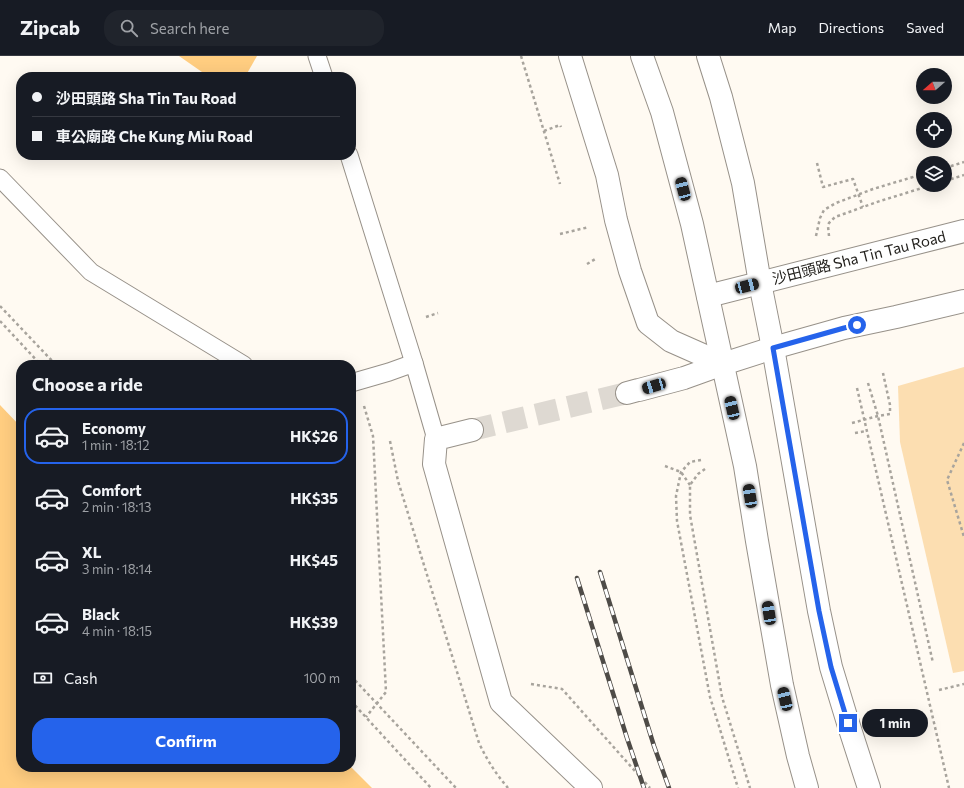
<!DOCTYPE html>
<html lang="en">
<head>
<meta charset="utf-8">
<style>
  :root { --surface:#171b24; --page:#20242c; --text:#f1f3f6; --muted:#9ea1a6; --line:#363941; --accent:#2563eb }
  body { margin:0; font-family:Commissioner,"Noto Sans TC",sans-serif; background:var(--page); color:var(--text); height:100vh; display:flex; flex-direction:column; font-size:15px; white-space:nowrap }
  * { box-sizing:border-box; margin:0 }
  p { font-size:13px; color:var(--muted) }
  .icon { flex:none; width:22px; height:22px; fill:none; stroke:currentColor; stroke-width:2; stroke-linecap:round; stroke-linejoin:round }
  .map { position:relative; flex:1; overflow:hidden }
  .side { position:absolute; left:16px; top:304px; width:340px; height:412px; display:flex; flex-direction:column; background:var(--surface); border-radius:16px; box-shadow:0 4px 16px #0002 }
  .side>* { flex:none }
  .banner { position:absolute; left:16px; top:16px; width:340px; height:88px; border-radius:16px; box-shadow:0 4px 16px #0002; display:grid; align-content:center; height:88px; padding:0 16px; background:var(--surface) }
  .needle { width:26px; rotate:250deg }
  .tools { position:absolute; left:916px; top:12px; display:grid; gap:8px }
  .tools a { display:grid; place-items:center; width:36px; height:36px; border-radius:50%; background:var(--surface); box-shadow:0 4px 16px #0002; font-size:20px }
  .end { position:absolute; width:18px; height:18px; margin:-9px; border:5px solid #2563eb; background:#fff; box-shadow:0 0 0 2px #fff }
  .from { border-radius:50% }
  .bubble { position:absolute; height:28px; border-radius:14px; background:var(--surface); box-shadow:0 4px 16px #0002; font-size:13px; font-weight:700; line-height:28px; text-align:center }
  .car { position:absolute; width:12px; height:24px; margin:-12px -6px; border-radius:5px; box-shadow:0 0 3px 1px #0007; background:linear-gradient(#222 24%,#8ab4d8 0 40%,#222 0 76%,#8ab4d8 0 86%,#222 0) }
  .banner b { display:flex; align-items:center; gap:14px; height:38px; font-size:15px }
  .banner b+b { border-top:1px solid var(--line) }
  .banner i { width:10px; height:10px; background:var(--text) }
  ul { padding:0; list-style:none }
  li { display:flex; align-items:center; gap:12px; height:56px; margin:0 8px 6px; padding:0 8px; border:2px solid transparent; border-radius:16px }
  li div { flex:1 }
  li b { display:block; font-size:15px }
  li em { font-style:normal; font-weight:700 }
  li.current { border-color:var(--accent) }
  li>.icon { width:36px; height:36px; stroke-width:1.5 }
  h2 { padding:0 16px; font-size:18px; line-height:48px }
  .pay { display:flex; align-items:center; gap:10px; height:44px; padding:0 16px; font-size:15px }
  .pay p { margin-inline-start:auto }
  .action { display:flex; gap:8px; margin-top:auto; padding:8px 16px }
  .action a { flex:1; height:46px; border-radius:16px; background:var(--accent); color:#fff; font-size:16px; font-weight:700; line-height:46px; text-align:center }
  header { display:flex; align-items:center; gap:24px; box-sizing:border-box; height:56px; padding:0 20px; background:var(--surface); border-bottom:1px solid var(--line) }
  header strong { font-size:19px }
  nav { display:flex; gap:22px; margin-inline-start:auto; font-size:14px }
  .search { width:280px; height:36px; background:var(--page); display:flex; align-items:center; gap:10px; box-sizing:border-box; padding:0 14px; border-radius:16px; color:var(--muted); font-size:15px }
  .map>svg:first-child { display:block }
  .green { fill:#fcdeb1 }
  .water { fill:#ffcd80 }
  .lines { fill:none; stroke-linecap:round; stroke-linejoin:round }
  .street-tunnel { stroke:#ded9d2; stroke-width:22; stroke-dasharray:22 11; stroke-linecap:butt }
  .lane-casing { stroke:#979189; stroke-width:19 }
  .street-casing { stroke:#979189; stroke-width:24 }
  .secondary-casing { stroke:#979189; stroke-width:24 }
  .primary-casing { stroke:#979189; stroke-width:24 }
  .path { stroke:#a8a49d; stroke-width:2.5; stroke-dasharray:3 3; stroke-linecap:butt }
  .lane { stroke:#fff; stroke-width:17 }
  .street { stroke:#fff; stroke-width:22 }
  .secondary { stroke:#fff; stroke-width:22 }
  .primary { stroke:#fff; stroke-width:22 }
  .rail-casing { stroke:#4e4b47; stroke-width:4.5 }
  .rail { stroke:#fff; stroke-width:3; stroke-dasharray:9; stroke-linecap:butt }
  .route { stroke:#2563eb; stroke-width:5 }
  .labels { text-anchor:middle; stroke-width:4; stroke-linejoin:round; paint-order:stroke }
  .street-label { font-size:15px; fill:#23211d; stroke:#fff }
</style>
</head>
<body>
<header>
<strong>Zipcab</strong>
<div class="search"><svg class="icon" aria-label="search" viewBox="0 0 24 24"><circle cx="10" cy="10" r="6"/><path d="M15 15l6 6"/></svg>Search here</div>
<nav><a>Map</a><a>Directions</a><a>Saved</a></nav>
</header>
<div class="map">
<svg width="964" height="732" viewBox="0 0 964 732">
  <rect width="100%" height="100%" fill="#fffaf2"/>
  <!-- green -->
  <polygon class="green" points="964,311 964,615 953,617 900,386 898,330"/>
  <!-- water -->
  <g class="water">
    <polygon points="179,0 257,0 245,21 211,21 202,16"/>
    <polygon points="0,349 21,371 21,711 351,711 372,732 0,732"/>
  </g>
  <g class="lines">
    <!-- street-tunnel -->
    <polyline class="street-tunnel" points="472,374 627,337"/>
    <defs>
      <g id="lane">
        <polyline points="317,0 324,21"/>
        <polyline points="349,99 414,307"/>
        <polyline points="0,122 91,216 244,309"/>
        <polyline points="351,327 389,316 414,307 436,383"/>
      </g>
      <g id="street">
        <polyline points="570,0 607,119 616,164 630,215 648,267 671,285 723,308"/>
        <polyline points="627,337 638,334 639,334 684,322 723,308"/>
        <polyline points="472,374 436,383 434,408 501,646 591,732"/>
      </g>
      <g id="secondary">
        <polyline points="708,240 964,175"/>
        <polyline points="723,308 773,292 844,272 896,261 964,245"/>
      </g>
      <g id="primary">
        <polyline points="642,0 662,56 692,168 745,410 757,485 782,629 798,700 807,732"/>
        <polyline points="708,0 721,41 743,127 760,227 773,292 819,555 831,611 848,667 869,732"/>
      </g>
    </defs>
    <!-- lane casing -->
    <use href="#lane" class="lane-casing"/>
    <!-- street casing -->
    <use href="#street" class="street-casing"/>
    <!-- secondary casing -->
    <use href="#secondary" class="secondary-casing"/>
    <!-- primary casing -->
    <use href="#primary" class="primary-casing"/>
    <!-- path -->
    <g class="path">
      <polyline points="521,0 560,128"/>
      <polyline points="544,75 560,69 561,71"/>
      <polyline points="817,107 823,131 853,123 863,151"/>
      <polyline points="945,112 964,106"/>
      <polyline points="945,125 964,119"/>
      <polyline points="560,178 589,171"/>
      <polyline points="816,180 820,162 824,154 836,147 873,133 923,118"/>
      <polyline points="829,180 828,170 829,167 835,161 880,145 932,129"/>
      <polyline points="587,208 597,202"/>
      <polyline points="0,250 56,309"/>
      <polyline points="426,261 438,257"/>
      <polyline points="0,265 41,309"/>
      <polyline points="868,327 878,360 933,607"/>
      <polyline points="857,332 949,732"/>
      <polyline points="364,350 373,380 386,636 366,661"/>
      <polyline points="852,367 878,360 890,358 890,349 883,317"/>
      <polyline points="855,377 866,375"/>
      <path d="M390 385 398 425 479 687C487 704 496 718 508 732"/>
      <polyline points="964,387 947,424 964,481"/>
      <polyline points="701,404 690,406 681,416 676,440 677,465 710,641 738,732"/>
      <polyline points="665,410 681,416 690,429"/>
      <polyline points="705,413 698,418 690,429 690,459 722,641 750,732"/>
      <polyline points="351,620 456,732"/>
      <polyline points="531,628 562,633 650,732"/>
      <polyline points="939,634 964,628"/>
      <polyline points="351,645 431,732"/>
    </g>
    <!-- lane -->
    <use href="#lane" class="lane"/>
    <!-- street -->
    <use href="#street" class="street"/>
    <!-- secondary -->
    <use href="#secondary" class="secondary"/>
    <!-- primary -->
    <use href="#primary" class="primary"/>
    <defs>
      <g id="rail">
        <polyline points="600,516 654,690 669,732"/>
        <polyline points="577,522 627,682 644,732"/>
      </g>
    </defs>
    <!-- rail casing -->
    <use href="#rail" class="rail-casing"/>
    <!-- rail -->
    <use href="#rail" class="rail"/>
  </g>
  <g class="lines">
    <!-- route -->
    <polyline class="route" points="848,667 831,611 819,555 773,292 844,272 857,269"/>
  </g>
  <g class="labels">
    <!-- street labels -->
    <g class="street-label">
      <text transform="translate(859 202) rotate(-14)" y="5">沙田頭路 Sha Tin Tau Road</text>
    </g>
  </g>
</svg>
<div class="tools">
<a><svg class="needle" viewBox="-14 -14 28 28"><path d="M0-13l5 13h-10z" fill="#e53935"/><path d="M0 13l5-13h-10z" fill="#9ea1a6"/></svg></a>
<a><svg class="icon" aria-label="locate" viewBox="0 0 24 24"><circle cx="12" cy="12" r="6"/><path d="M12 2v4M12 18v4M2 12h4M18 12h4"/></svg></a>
<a><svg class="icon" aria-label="layers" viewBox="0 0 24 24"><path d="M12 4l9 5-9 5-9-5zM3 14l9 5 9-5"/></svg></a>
</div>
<i class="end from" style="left:857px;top:269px"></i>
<i class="end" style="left:848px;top:667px"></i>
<div class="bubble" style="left:862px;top:653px;width:66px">1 min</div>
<i class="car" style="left:683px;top:133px;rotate:345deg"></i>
<i class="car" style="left:747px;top:230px;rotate:75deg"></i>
<i class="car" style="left:654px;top:330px;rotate:254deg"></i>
<i class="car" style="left:732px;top:352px;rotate:347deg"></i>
<i class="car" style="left:750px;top:440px;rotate:351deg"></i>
<i class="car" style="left:769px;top:557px;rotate:351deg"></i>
<i class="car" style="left:785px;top:643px;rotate:347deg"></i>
<div class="banner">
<b><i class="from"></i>沙田頭路 Sha Tin Tau Road</b>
<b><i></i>車公廟路 Che Kung Miu Road</b>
</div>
<section class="side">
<h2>Choose a ride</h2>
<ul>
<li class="current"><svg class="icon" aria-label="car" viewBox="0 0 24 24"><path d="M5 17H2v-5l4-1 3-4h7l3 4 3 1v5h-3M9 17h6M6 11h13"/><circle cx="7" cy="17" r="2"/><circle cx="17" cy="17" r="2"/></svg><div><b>Economy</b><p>1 min · 18:12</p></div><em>HK$26</em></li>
<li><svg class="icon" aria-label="car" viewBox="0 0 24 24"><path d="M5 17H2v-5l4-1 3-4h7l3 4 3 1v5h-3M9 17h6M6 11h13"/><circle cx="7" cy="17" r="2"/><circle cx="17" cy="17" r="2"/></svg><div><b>Comfort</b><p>2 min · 18:13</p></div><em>HK$35</em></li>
<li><svg class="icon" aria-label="car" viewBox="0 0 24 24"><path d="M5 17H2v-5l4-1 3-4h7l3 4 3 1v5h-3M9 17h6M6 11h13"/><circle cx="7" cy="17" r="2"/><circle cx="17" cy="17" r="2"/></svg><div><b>XL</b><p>3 min · 18:14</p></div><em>HK$45</em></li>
<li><svg class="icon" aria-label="car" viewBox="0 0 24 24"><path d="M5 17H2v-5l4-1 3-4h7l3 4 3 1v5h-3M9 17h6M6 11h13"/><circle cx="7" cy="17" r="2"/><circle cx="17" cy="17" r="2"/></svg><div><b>Black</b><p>4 min · 18:15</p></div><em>HK$39</em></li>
</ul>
<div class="pay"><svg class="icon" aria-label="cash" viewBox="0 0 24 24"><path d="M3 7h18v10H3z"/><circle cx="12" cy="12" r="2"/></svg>Cash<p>100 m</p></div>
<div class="action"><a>Confirm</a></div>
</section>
</div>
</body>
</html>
